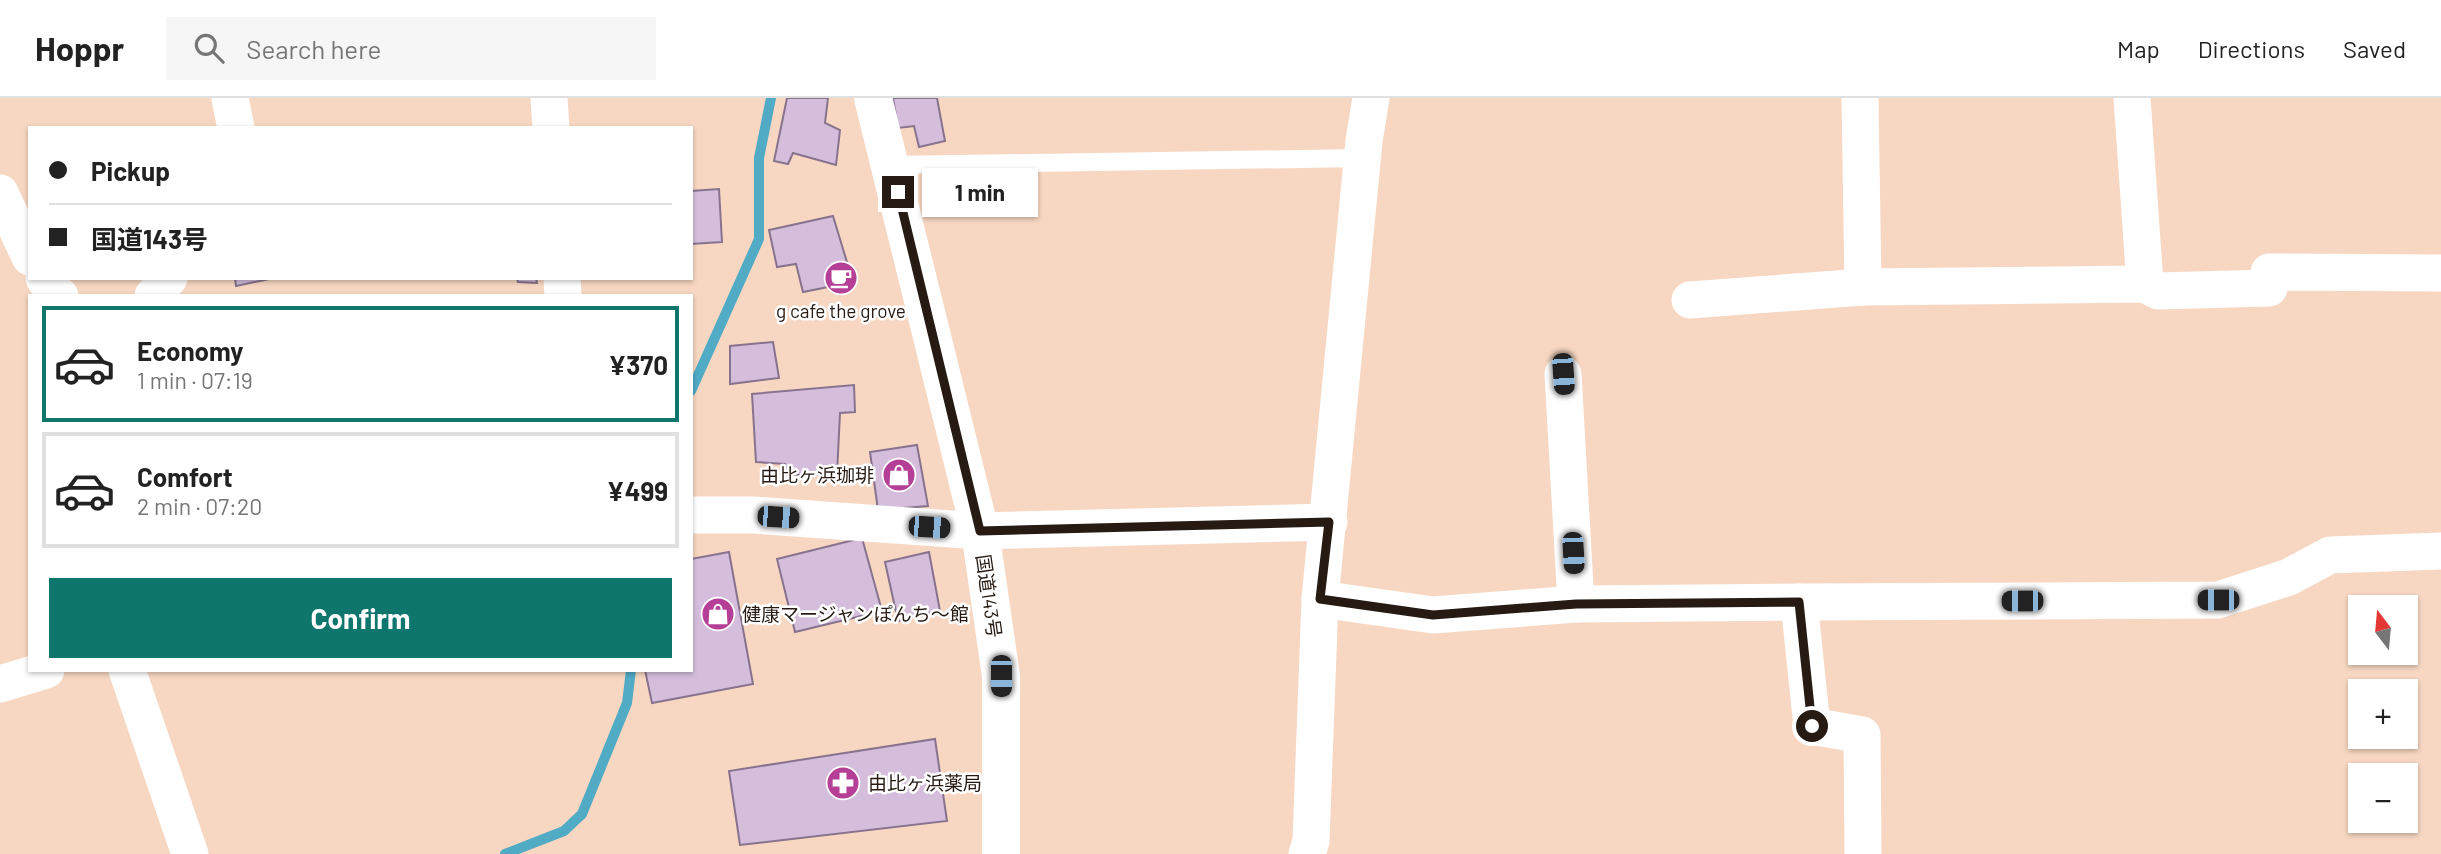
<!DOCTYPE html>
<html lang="en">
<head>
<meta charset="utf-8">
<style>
  :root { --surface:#fff; --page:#f6f6f6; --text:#222; --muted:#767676; --line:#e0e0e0; --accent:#0f766e }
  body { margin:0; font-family:Barlow,"Noto Sans JP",sans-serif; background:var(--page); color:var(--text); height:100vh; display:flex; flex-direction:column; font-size:26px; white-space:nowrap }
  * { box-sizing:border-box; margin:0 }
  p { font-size:23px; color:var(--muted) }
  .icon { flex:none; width:38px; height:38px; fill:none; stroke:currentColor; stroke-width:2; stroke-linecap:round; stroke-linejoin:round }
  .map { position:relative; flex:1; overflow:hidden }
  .drawer { position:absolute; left:28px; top:196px; width:665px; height:378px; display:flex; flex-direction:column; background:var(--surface); border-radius:0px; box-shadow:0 2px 5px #0004 }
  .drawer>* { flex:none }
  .guide { position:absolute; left:28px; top:28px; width:665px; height:154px; border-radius:0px; box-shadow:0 2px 5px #0004; display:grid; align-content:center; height:154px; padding:0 21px; background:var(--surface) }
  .needle { width:46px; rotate:344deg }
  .fabs { position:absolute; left:2348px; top:497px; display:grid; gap:14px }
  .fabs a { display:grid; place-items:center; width:70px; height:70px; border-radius:0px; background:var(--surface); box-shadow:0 2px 5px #0004; font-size:35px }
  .end { position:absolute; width:32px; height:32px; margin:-16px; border:9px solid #261a12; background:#fff; box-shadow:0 0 0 4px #fff }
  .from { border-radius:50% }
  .bubble { position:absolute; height:49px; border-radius:0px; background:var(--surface); box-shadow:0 2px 5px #0004; font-size:23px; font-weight:700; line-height:49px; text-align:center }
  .car { position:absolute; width:21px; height:42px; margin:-21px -10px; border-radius:9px; box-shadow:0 0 5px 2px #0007; background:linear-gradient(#222 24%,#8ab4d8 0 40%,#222 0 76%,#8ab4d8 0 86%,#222 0) }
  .guide b { display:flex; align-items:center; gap:24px; height:66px; font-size:26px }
  .guide b+b { border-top:2px solid var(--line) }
  .guide i { width:18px; height:18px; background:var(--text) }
  ul { padding:12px 0 0; list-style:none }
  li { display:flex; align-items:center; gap:21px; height:116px; margin:0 14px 10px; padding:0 7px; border:4px solid var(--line); border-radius:0px }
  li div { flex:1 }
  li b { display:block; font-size:26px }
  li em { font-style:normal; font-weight:700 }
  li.current { border-color:var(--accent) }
  li>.icon { width:63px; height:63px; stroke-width:1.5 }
  .button { display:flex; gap:14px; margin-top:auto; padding:14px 21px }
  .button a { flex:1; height:80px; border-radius:0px; background:var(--accent); color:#fff; font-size:28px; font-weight:700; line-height:80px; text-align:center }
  header { display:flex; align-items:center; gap:42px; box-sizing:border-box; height:98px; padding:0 35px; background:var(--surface); border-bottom:2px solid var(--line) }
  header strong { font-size:33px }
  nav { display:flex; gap:38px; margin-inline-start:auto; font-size:24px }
  .search { width:490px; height:63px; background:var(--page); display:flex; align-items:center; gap:18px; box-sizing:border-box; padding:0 24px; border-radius:0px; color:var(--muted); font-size:26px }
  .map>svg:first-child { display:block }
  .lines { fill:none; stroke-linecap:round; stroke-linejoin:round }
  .stream { stroke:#51abc5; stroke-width:10 }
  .building { fill:#d4bedc; stroke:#88738e; stroke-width:2 }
  .lane { stroke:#fff; stroke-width:18 }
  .street { stroke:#fff; stroke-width:37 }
  .highway { stroke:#fff; stroke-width:38 }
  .route { stroke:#261a12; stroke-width:9 }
  .labels { text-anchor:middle; stroke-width:5; stroke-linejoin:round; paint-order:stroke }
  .poi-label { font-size:19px; fill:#261a12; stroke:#fff; text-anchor:start }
  .street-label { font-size:19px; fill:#261a12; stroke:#fff }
</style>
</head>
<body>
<header>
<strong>Hoppr</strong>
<div class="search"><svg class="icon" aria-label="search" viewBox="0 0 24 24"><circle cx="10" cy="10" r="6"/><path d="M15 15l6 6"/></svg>Search here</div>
<nav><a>Map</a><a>Directions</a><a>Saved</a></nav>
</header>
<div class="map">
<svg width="2441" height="756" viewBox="0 0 2441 756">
  <rect width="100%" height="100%" fill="#f7d7c1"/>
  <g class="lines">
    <!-- stream -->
    <g class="stream">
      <polyline points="691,293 759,141 759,60 771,0"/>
      <polyline points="505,756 564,733 582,716 627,605 631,572"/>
    </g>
  </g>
  <!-- building -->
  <g class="building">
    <polygon points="787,0 828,0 825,25 840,32 836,67 793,55 788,66 774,63"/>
    <polygon points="893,0 937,0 945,43 919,49 914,28 898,30"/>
    <polygon points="719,91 722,144 691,146 691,93"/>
    <polygon points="833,118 853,184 803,194 796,166 777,169 769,132"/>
    <polygon points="235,180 274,180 236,188"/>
    <polygon points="517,180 536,180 537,185 518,184"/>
    <polygon points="773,244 779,280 730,286 730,248"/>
    <polygon points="854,287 855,314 840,315 837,376 786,377 785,366 756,364 752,296"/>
    <polygon points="917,347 928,408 878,412 870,354"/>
    <polygon points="862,440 882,513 795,534 777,461"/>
    <polygon points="729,454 753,586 652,605 645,572 691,572 691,461"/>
    <polygon points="929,454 940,513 898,523 885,464"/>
    <polygon points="935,641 947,723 740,747 729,673"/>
  </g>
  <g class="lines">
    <!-- lane -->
    <polyline class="lane" points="891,67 1363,60"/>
    <!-- street -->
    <g class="street">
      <polyline points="230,0 236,30"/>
      <polyline points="549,0 551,30"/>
      <polyline points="1860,0 1863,189 2145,186 2158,193 2269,190 2269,174 2441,175"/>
      <polyline points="2132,0 2145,186"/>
      <polyline points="0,95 30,159"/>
      <polyline points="44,180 53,194 60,198"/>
      <polyline points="562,180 563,198"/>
      <polyline points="153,198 169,180"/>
      <polyline points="1690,202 1863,189"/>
      <polyline points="1563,276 1576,506"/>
      <polyline points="691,417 753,417 980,433 1329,424"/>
      <polyline points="1320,501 1433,517 1576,506 1799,504 1812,628 1862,637 1863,756"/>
      <polyline points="1799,504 2218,502 2289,479 2330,457 2441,453"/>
      <polyline points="127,572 190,756"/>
      <polyline points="0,586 46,572"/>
      <polyline points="1307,756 1311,743 1320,501 1364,43 1371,0"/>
    </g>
    <!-- highway -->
    <polyline class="highway" points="873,0 980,433 1001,578 1001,756"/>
  </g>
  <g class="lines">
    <!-- route -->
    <polyline class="route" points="898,94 980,433 1329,424 1320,501 1433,517 1576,506 1799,504 1812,628"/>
  </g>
  <!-- icons -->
  <defs>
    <symbol id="cafe-disc" viewBox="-11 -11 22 22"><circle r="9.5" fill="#b53f96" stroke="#fff"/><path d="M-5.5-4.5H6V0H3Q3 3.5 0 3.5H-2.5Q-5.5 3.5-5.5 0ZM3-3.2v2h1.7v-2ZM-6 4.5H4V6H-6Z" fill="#fff"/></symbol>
    <symbol id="shop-disc" viewBox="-11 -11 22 22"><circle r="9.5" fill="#b53f96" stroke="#fff"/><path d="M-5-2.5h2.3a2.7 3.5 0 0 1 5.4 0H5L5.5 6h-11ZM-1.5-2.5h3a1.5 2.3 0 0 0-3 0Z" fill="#fff"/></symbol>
    <symbol id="pharmacy-disc" viewBox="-11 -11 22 22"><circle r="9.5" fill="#b53f96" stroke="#fff"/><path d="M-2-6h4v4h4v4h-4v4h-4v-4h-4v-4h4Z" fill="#fff"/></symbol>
  </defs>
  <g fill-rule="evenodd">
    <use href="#cafe-disc" x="822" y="161" width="38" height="38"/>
    <use href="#shop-disc" x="880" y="358" width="38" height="38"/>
    <use href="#shop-disc" x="699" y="497" width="38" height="38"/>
    <use href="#pharmacy-disc" x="824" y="666" width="38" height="38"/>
  </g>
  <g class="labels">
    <!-- poi labels -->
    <g class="poi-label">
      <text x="841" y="220" text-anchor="middle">g cafe the grove</text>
      <text x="874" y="384" text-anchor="end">由比ヶ浜珈琲</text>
      <text x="742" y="523">健康マージャンぽんち～館</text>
      <text x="868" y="692">由比ヶ浜薬局</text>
    </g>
    <!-- street labels -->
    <g class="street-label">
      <text transform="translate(989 498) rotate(82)" y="7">国道143号</text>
    </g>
  </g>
</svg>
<div class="fabs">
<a><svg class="needle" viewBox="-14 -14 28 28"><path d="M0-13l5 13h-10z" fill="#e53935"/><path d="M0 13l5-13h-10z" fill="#767676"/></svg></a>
<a>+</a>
<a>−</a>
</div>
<i class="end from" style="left:1812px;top:628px"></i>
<i class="end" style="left:898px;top:94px"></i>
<div class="bubble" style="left:922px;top:70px;width:116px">1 min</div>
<i class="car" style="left:1563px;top:276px;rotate:176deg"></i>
<i class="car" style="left:778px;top:419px;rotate:94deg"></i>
<i class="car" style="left:929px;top:429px;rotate:94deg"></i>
<i class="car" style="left:1573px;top:455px;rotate:177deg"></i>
<i class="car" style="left:2218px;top:502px;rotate:270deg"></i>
<i class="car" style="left:2022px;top:503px;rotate:270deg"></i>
<i class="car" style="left:1001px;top:578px;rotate:180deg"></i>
<div class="guide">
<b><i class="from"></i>Pickup</b>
<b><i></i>国道143号</b>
</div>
<section class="drawer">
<ul>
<li class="current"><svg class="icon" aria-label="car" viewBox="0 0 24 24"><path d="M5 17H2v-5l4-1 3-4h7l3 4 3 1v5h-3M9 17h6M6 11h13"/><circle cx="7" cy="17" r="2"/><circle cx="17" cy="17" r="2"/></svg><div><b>Economy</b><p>1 min · 07:19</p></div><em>¥370</em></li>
<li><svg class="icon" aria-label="car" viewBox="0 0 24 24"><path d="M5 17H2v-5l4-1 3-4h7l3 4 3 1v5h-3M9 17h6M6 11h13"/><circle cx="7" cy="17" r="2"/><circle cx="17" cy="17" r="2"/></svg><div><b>Comfort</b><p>2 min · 07:20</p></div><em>¥499</em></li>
</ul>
<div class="button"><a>Confirm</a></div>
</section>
</div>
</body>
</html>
